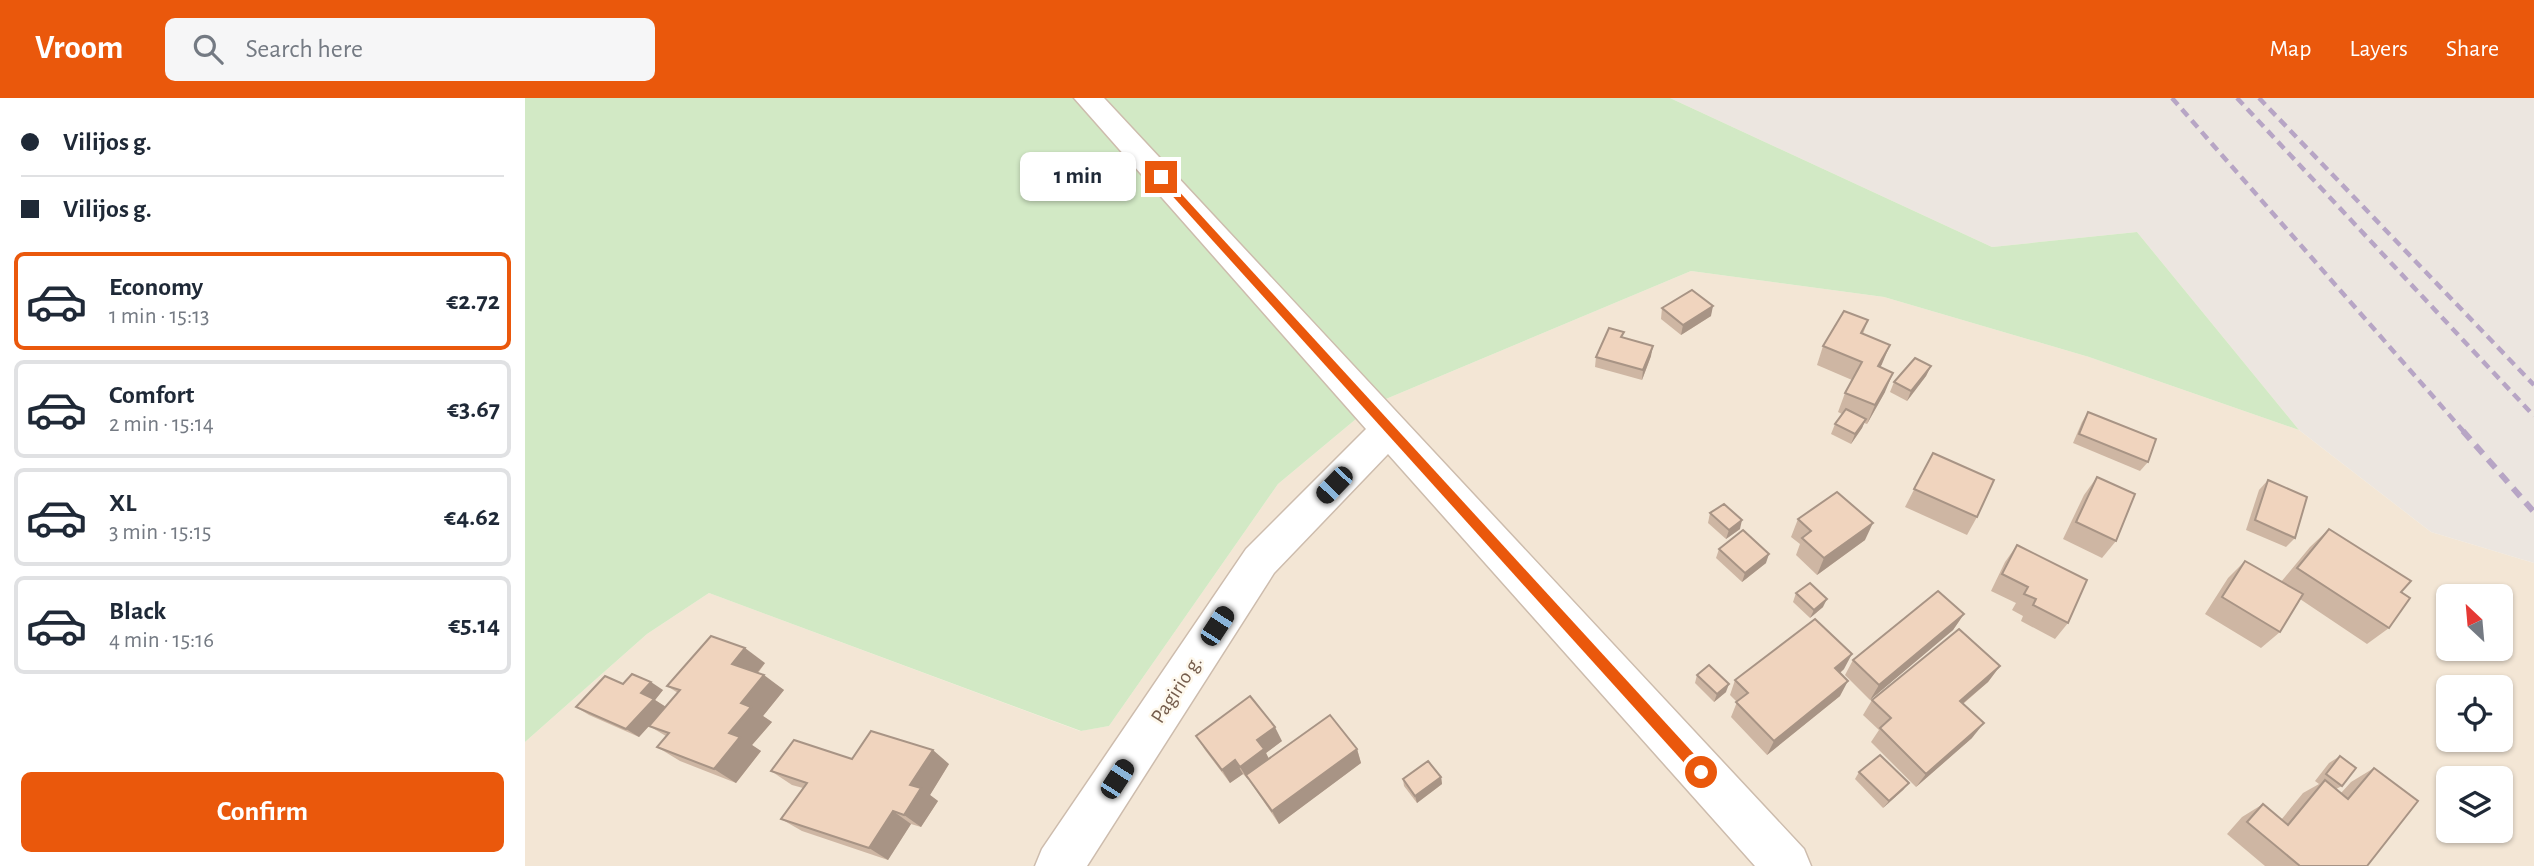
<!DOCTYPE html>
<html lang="en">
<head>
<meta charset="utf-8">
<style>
  :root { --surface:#fff; --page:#f6f6f7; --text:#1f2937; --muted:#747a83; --line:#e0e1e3; --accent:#ea580c }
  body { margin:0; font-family:"Alegreya Sans",sans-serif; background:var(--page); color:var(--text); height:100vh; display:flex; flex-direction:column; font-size:26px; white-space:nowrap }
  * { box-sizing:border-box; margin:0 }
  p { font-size:23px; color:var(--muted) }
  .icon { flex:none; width:38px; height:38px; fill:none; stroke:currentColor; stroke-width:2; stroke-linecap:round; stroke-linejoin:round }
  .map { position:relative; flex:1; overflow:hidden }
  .side { display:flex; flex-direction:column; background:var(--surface); width:525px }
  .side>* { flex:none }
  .guide { display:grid; align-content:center; height:154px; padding:0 21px; background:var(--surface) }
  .needle { width:46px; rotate:334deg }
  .tools { position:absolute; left:1911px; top:486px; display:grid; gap:14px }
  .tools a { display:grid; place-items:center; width:77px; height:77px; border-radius:10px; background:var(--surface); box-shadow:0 2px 5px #0004; font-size:35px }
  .end { position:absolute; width:32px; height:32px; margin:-16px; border:9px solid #ea580c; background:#fff; box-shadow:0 0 0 4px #fff }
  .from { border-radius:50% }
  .bubble { position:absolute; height:49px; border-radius:10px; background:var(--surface); box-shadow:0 2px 5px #0004; font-size:23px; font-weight:700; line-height:49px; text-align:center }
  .car { position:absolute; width:21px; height:42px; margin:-21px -10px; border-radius:9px; box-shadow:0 0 5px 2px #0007; background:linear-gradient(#222 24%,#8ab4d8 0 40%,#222 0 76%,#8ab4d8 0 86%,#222 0) }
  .guide b { display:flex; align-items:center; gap:24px; height:66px; font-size:26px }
  .guide b+b { border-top:2px solid var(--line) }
  .guide i { width:18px; height:18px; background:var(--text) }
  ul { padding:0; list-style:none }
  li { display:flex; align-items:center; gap:21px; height:98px; margin:0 14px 10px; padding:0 7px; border:4px solid var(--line); border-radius:10px }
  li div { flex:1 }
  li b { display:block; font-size:26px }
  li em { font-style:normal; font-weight:700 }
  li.active { border-color:var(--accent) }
  li>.icon { width:63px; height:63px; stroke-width:1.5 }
  .action { display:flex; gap:14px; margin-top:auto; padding:14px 21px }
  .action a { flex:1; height:80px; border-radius:10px; background:var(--accent); color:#fff; font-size:28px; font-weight:700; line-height:80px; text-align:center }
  header { display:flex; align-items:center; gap:42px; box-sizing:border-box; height:98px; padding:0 35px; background:var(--accent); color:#fff }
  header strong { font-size:33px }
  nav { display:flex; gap:38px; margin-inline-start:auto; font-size:24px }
  .search { width:490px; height:63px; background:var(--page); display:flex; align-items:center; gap:18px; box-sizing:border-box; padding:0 24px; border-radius:10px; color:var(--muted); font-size:26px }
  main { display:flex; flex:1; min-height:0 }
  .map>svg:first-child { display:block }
  .residential { fill:#f3e6d5; fill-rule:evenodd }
  .industrial { fill:#ece6e0 }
  .green { fill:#d2e9c5 }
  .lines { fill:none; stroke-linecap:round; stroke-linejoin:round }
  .minor-casing { stroke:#cdbcad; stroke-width:3 }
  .minor { fill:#fff; fill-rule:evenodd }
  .rail-far1 { stroke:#b7a5c5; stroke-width:4.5; stroke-dasharray:9 6; stroke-linecap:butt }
  .rail { stroke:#b7a5c5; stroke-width:6; stroke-dasharray:11 8; stroke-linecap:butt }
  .wall { fill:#ceb6a3 }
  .shaded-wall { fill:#a89485 }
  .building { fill:#f0d4be; stroke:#a89485; stroke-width:2 }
  .route { fill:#ea580c }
  .labels { text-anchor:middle; stroke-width:5; stroke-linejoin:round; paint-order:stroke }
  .street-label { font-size:21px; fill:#745c4c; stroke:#fef8ec }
</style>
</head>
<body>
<header>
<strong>Vroom</strong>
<div class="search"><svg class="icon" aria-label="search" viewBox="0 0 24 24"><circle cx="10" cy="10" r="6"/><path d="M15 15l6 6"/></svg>Search here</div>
<nav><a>Map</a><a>Layers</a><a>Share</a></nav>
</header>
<main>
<section class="side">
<div class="guide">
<b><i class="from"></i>Vilijos g.</b>
<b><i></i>Vilijos g.</b>
</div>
<ul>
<li class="active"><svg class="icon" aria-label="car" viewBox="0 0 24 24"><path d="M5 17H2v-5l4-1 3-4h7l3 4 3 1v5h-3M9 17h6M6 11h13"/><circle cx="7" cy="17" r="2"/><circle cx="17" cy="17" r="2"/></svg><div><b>Economy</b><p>1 min · 15:13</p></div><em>€2.72</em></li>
<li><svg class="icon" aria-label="car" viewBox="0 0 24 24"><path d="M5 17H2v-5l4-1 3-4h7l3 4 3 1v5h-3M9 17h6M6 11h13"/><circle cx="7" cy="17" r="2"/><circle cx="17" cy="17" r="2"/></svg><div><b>Comfort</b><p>2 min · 15:14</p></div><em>€3.67</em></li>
<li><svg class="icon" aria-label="car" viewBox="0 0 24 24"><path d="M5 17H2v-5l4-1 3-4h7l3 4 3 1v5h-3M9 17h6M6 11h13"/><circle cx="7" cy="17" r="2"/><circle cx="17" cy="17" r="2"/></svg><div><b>XL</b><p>3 min · 15:15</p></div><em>€4.62</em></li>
<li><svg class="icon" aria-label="car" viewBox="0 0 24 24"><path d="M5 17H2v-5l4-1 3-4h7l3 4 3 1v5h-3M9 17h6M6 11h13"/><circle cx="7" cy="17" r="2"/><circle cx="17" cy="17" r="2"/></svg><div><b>Black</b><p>4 min · 15:16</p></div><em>€5.14</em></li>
</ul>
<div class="action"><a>Confirm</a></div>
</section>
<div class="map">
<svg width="2009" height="768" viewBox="0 0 2009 768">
  <rect width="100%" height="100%" fill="#fbf4e6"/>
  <!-- residential -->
  <path class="residential" d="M1166 173 1359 199 1564 259 1774 332 1906 434 2009 465V768H0V644L122 536 184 495 555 633 584 628 753 386 849 306ZM1923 499H1976V551H1923ZM1923 590H1976V642H1923ZM1923 681H1976V733H1923Z"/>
  <!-- industrial -->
  <polygon class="industrial" points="1145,0 2009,0 2009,465 1906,434 1774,332 1612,134 1467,149"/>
  <!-- green -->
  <polygon class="green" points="0,0 1145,0 1467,149 1612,134 1774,332 1564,259 1359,199 1166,173 849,306 753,386 584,628 556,633 184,495 122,536 0,644"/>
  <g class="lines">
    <defs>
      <polygon id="minor" points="549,0 579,0 1279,751 1286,768 1230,768 863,356 749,475 562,768 510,768 517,751 721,451 841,331"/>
    </defs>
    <!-- minor casing -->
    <use href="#minor" class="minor-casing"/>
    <!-- minor -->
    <use href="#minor" class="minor"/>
    <!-- rail-far1 -->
    <g class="rail-far1">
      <polyline points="1647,0 1940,335"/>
      <polyline points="1712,0 2009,318"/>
      <polyline points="1734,0 2009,287"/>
    </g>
    <!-- rail -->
    <polyline class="rail" points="1938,333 2009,414"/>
  </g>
  <!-- wall -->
  <g class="wall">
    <polygon points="1137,210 1186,218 1156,237 1136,221"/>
    <polygon points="1343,222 1338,236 1357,266 1355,269 1360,294 1342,326 1339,325 1337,330 1326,346 1306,336 1310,326 1317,316 1313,314 1320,295 1327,282 1292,267 1298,248"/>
    <polygon points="1126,258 1117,282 1070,269 1071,259"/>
    <polygon points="1406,268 1401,278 1382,303 1365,294 1369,284"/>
    <polygon points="1563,314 1623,364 1615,373 1548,345 1557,324"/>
    <polygon points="1408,355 1452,419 1442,437 1380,409"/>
    <polygon points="1572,379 1591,443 1577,460 1538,441 1559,397"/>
    <polygon points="1743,382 1770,440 1761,449 1721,432 1734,392"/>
    <polygon points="1185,415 1215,431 1201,441 1183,425"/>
    <polygon points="1273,421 1340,442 1292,477 1271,457 1275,446 1266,439"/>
    <polygon points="1804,431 1876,494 1864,530 1842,546 1775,501 1755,534 1736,550 1680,516 1703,480 1720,463 1756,484 1785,449"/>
    <polygon points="1492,447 1543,525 1530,541 1496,523 1498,518 1487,512 1491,505 1466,493 1480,464"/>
    <polygon points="1194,451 1241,465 1217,484 1191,460"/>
    <polygon points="1271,495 1298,509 1285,520 1268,504"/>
    <polygon points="1439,516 1428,532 1345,602 1320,577 1328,562"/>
    <polygon points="240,565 233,575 259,592 238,618 247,624 227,647 236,653 211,685 155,663 132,649 141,638 124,628 127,625 114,639 64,617 51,609 98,586 138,592 130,602 141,609 153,595 142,588"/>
    <polygon points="1475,568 1463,584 1438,606 1447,640 1391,689 1346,644 1354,632 1338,617 1347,602"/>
    <polygon points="1319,571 1315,575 1315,598 1242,657 1206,619 1212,604 1205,597 1210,582"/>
    <polygon points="1172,577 1201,594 1189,604 1170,585"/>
    <polygon points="671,638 757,643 741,655 744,661 832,651 836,665 754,726 724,682 718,676 705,685 680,652"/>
    <polygon points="1815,658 1817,688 1811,691 1816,695 1826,684 1849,670 1842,768 1740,768 1702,736 1717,719 1738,706 1756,722 1778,695 1794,686 1790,683 1804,665"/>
    <polygon points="327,661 424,666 405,697 413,703 396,729 386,726 363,762 277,733 256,721 278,690 267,687 246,673"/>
    <polygon points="1334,674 1384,685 1378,692 1358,710 1330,681"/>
    <polygon points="916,679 917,686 892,705 879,688 878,681"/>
  </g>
  <!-- shaded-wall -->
  <g class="shaded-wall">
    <polygon points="1188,208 1186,218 1156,237 1158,227"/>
    <polygon points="1365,247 1357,266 1345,287 1353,268"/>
    <polygon points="1128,248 1126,258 1117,282 1118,272"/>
    <polygon points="1406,268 1401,278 1382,303 1386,293"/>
    <polygon points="1368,275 1360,294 1342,326 1350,307"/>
    <polygon points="1341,321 1337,330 1326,346 1330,336"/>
    <polygon points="1217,422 1215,431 1201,441 1204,432"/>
    <polygon points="1348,425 1340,442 1292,477 1299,460"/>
    <polygon points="1244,456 1241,465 1217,484 1220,475"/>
    <polygon points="1302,501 1298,509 1285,520 1289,512"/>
    <polygon points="1439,516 1428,532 1345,602 1354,587"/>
    <polygon points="220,550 240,565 227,581 207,566"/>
    <polygon points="1327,556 1319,571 1302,586 1310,570"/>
    <polygon points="1475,568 1463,584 1423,618 1435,603"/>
    <polygon points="239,577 259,592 238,618 247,624 227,647 236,653 211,685 189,671 216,605"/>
    <polygon points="1323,583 1315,598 1242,657 1249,643"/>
    <polygon points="126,584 138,592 130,602 141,609 114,639 101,631 116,595"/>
    <polygon points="1204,586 1201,594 1189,604 1192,596"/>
    <polygon points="1459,625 1447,640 1391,689 1401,676"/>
    <polygon points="750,629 757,643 741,655 746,665 721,677 723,682 715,669 732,642"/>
    <polygon points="832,651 836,665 754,726 747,713"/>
    <polygon points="408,652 424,666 405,697 413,703 396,729 379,717 385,687"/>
    <polygon points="710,662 718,676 705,685 697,672"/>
    <polygon points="916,679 917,686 892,705 890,698"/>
    <polygon points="1384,685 1378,692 1358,710 1364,703"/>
    <polygon points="368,713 386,726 363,762 344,750"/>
  </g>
  <!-- building -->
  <g class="building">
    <polygon points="1167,192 1188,208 1158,227 1137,210"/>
    <polygon points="1319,213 1343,222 1336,235 1365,247 1353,268 1368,275 1350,307 1320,295 1337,264 1298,248"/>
    <polygon points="1084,230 1099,234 1096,239 1128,248 1118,272 1071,259"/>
    <polygon points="1390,260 1406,268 1386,293 1369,284"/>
    <polygon points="1321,311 1341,321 1330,336 1310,326"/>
    <polygon points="1563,314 1631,341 1623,364 1554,336"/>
    <polygon points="1408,355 1469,382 1452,419 1389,391"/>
    <polygon points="1572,379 1610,396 1591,443 1551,424"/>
    <polygon points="1743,382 1782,399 1770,440 1730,422"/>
    <polygon points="1312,394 1348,425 1299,460 1277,440 1286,433 1273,421"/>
    <polygon points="1199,406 1217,422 1204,432 1185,415"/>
    <polygon points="1804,431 1886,483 1876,494 1885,500 1864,530 1772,470"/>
    <polygon points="1218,432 1244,456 1220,475 1194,451"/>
    <polygon points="1492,447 1562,482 1543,525 1508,507 1511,501 1499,496 1503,489 1477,476"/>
    <polygon points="1720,463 1778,496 1755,534 1697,499"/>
    <polygon points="1285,485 1302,501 1289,512 1271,495"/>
    <polygon points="1413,493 1439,516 1354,587 1328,562"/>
    <polygon points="1290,521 1327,556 1310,570 1323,583 1249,643 1211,604 1223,595 1210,582"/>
    <polygon points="1434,531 1475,568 1435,603 1459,625 1401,676 1355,630 1366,620 1347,602"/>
    <polygon points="186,538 220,550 207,566 239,577 216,605 226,609 204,635 215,639 189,671 132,649 144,635 124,628 155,592 142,588"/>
    <polygon points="1184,567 1204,586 1192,596 1172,577"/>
    <polygon points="107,576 126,584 116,595 129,601 101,631 51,609 80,578 98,586"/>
    <polygon points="725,598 750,629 732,642 739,651 715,669 710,662 697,672 671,638"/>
    <polygon points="805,617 832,651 747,713 721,677"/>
    <polygon points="346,633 408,652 385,687 396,690 379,717 368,713 344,750 256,721 282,685 246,673 269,642 327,661"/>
    <polygon points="1355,657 1384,685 1364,703 1334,674"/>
    <polygon points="1815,658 1831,670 1817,688 1801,676"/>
    <polygon points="903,663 916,679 890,698 878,681"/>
    <polygon points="1849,670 1893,703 1842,768 1775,768 1722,724 1738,706 1763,727 1800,682 1823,701"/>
  </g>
  <!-- route -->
  <polygon class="route" points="633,77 639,77 1181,669 1181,678 1171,678 633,82"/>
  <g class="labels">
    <!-- street labels -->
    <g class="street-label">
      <text transform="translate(651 591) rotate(-57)" y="7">Pagirio g.</text>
    </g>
  </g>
</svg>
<div class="tools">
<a><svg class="needle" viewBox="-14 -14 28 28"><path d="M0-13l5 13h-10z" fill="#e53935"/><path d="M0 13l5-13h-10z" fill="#747a83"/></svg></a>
<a><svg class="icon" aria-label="locate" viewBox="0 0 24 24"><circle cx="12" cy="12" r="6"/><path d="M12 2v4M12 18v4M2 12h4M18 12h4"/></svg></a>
<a><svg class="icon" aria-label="layers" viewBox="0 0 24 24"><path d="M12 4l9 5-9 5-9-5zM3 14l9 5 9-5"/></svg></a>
</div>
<i class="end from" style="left:1176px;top:674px"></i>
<i class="end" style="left:636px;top:79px"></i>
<div class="bubble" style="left:495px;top:54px;width:116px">1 min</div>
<i class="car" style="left:809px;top:387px;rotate:224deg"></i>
<i class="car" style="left:692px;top:528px;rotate:33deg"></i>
<i class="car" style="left:592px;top:681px;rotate:33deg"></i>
</div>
</main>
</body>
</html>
